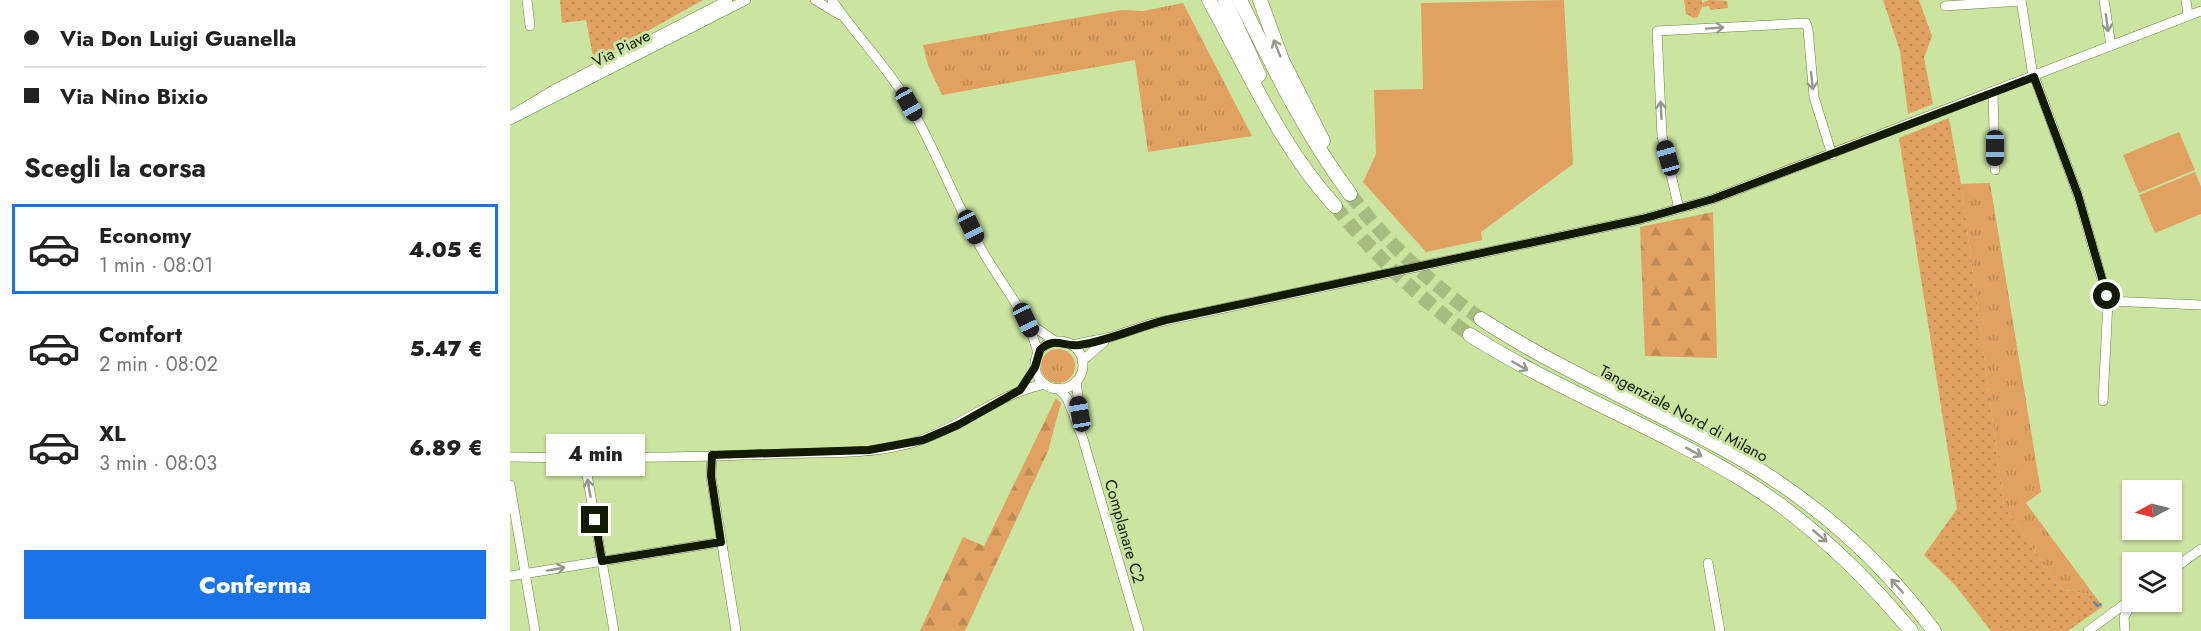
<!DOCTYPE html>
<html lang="it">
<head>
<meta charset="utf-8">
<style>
  :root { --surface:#fff; --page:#f6f6f6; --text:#222; --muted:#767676; --line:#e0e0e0; --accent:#1a73e8 }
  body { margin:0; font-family:Jost,sans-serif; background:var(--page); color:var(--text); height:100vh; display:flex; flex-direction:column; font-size:22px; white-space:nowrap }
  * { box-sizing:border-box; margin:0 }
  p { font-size:20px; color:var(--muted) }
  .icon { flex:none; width:33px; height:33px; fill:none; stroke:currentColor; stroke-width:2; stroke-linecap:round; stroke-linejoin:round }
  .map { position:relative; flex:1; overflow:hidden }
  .drawer { display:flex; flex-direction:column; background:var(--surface); width:510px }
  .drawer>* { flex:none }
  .hud { display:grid; align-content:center; height:132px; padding:0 24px; background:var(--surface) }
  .needle { width:39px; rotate:263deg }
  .tools { position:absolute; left:1612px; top:480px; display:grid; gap:12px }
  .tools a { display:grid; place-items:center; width:60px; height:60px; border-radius:0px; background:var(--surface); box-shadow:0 2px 4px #0004; font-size:30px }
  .end { position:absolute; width:27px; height:27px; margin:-14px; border:8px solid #121a02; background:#fff; box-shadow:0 0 0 3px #fff }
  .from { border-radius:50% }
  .bubble { position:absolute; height:42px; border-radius:0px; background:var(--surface); box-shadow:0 2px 4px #0004; font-size:20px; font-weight:800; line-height:42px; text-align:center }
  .car { position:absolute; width:18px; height:36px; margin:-18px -9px; border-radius:8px; box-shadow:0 0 4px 2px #0007; background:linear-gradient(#222 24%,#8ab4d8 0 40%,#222 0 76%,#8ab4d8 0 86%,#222 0) }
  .hud b { display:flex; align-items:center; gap:21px; height:57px; font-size:22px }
  .hud b+b { border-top:2px solid var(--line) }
  .hud i { width:15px; height:15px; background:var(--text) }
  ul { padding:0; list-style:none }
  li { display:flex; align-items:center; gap:18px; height:90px; margin:0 12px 9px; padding:0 12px; border:3px solid transparent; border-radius:0px }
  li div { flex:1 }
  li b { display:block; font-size:22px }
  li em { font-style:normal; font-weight:800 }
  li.selected { border-color:var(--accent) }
  li>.icon { width:54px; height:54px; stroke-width:1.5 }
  h2 { padding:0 24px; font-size:27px; line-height:72px }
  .action { display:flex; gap:12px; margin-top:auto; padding:12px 24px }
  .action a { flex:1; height:69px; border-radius:0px; background:var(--accent); color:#fff; font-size:24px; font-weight:800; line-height:69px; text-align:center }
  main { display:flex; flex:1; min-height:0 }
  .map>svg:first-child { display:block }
  .grass { fill:url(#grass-tufts) }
  .forest { fill:url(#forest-firs) }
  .park { fill:url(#park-dots) }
  .pitch { fill:#e0a163 }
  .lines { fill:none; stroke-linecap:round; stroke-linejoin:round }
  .stream { stroke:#5489ab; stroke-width:2 }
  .highway-tunnel { stroke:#a6bc80; stroke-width:14; stroke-dasharray:14 7; stroke-linecap:butt }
  .minor-casing { stroke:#6c8141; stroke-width:10 }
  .highway-casing { stroke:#6c8141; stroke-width:15 }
  .minor { stroke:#fff; stroke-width:9 }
  .highway { stroke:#fff; stroke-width:14 }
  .oneway { stroke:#94988d }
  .route { stroke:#121a02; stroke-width:8 }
  .labels { text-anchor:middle; stroke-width:6; stroke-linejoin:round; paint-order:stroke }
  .street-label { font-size:16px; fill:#121a02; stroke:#cbe4a0 }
</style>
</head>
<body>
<main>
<section class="drawer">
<div class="hud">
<b><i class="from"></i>Via Don Luigi Guanella</b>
<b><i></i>Via Nino Bixio</b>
</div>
<h2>Scegli la corsa</h2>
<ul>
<li class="selected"><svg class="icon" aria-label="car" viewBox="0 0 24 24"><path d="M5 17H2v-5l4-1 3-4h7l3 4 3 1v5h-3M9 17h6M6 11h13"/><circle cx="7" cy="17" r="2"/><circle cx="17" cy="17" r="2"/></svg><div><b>Economy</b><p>1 min · 08:01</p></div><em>4.05 €</em></li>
<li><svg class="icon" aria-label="car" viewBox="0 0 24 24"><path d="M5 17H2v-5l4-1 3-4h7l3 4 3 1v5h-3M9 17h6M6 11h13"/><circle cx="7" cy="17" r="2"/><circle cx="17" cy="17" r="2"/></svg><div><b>Comfort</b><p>2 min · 08:02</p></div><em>5.47 €</em></li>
<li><svg class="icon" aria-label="car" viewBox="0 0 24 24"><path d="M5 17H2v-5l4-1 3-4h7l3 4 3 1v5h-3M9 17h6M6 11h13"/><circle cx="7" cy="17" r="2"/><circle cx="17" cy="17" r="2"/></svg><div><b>XL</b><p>3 min · 08:03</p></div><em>6.89 €</em></li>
</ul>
<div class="action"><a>Conferma</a></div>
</section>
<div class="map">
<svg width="1691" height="631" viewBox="0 0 1691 631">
  <defs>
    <pattern id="grass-tufts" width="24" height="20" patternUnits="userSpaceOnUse" patternTransform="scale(1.5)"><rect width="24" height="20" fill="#e0a163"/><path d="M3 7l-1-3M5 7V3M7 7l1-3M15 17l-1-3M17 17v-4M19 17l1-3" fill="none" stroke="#bf8a54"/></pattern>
    <pattern id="forest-firs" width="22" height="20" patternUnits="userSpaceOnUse" patternTransform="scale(1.5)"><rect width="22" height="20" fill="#e0a163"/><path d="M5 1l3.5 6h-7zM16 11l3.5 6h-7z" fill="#bf8a54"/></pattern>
    <pattern id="park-dots" width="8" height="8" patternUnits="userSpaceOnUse" patternTransform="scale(1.5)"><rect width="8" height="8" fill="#e0a163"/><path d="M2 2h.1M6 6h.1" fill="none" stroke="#bf8a54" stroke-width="1.8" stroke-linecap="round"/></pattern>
  </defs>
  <rect width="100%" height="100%" fill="#cbe4a0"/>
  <!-- grass -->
  <g class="grass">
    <polygon points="673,3 742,136 638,152 625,60 432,95 418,65 413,45 611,10 633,11"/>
    <polygon points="1480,183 1531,492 1516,503 1584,595 1550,589 1494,506 1451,184"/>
    <circle cx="548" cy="366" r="17"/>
  </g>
  <!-- forest -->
  <g class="forest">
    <polygon points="1203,212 1207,358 1135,356 1130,227"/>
    <polygon points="546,398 551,403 538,451 455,631 410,631 453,537 474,546"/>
  </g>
  <!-- park -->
  <g class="park">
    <polygon points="50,0 193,0 84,61 76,20 52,23"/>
    <polygon points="1174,0 1192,0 1192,3 1199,0 1221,1 1217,1 1218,8 1200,10 1199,6 1192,7 1188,17 1184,18 1176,14"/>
    <polygon points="1373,0 1409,0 1422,36 1414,58 1423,104 1398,114 1390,51"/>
    <polygon points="1439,118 1451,184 1494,506 1550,589 1584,595 1593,606 1558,631 1481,631 1445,585 1414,555 1447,509 1389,138"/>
  </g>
  <!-- pitch -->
  <g class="pitch">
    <polygon points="1054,0 1063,164 971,232 972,240 916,252 853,182 866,154 864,90 913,89 911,3"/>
    <polygon points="1669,132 1685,170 1629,193 1613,155"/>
    <polygon points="1685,172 1691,187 1691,214 1645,233 1629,195"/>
  </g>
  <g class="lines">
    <!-- stream -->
    <polyline class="stream" points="1584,602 1587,606 1591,604"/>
    <!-- highway-tunnel -->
    <g class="highway-tunnel">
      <path d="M840 194C878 244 920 283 971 319"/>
      <path d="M825 206C864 255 909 298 960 335"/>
    </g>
    <defs>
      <g id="minor">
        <polyline points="17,0 20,26"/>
        <polyline points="305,0 330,15"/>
        <path d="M322 0C346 36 376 65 398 102 426 150 445 202 472 250 490 283 520 316 528 354"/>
        <polyline points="1511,0 1522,70 1568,195 1598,301 1593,401"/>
        <polyline points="1594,0 1601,46"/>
        <polyline points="1676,0 1678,16"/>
        <polyline points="1435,6 1511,1"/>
        <polyline points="1483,92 1485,170"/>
        <polyline points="0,116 43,90 218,0"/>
        <polyline points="0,120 236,0"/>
        <polyline points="1169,209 1152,136 1147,31 1296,23 1298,29 1304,97 1322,155"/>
        <polyline points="1598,301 1691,305"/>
        <polyline points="517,322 545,341"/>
        <circle cx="549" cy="365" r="24"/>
        <polyline points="562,345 601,337 640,324 1132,219 1203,199 1691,11"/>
        <polyline points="572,361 594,342"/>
        <polyline points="566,381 571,421"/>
        <polyline points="548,388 557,398 573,439 629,631"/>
        <polyline points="202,455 201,476 226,631"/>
        <path d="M0 457C89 459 179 457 268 454 309 452 354 455 394 445 445 433 485 394 535 384"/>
        <polyline points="74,457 104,631"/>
        <polyline points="0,485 25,631"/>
        <polyline points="1198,563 1210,631"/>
        <polyline points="1662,570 1691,549"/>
        <polyline points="0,576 211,542"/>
        <polyline points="1578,631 1623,598"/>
        <polyline points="1615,631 1614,617 1623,601"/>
      </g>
      <g id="highway">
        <path d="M699 0C738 70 770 146 825 206"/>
        <polyline points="715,0 749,75"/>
        <path d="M730 0C763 67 795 134 840 194"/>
        <polyline points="750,0 772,60 813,141"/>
        <path d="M971 319C1058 376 1155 413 1243 466 1313 509 1375 565 1424 631"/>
        <path d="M960 335C1047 390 1145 426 1233 480 1298 520 1352 572 1401 631"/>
      </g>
    </defs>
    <!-- minor casing -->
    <use href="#minor" class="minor-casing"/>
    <!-- highway casing -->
    <use href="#highway" class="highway-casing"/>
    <!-- minor -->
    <use href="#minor" class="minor"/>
    <!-- highway -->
    <use href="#highway" class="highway"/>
  </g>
  <!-- one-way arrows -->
  <defs><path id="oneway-shaft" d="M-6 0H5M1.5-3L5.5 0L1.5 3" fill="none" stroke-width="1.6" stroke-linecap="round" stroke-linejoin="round" transform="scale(1.5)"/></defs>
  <g class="oneway">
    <use href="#oneway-shaft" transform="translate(1597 23) rotate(82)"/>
    <use href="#oneway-shaft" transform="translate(1205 28) rotate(-4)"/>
    <use href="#oneway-shaft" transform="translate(767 48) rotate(-112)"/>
    <use href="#oneway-shaft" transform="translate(1302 81) rotate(84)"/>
    <use href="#oneway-shaft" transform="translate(1151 110) rotate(-93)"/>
    <use href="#oneway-shaft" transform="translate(1010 366) rotate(30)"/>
    <use href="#oneway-shaft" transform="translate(1184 452) rotate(29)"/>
    <use href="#oneway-shaft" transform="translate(79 488) rotate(-100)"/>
    <use href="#oneway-shaft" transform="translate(1310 536) rotate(40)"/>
    <use href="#oneway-shaft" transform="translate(46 569) rotate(-10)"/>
    <use href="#oneway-shaft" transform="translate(1387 586) rotate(-131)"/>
  </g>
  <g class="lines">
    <!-- route -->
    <path class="route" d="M85 520 92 561 211 542 201 476 202 455 359 450 413 440 448 425 510 390 525 367 530 350C544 336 553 347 569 345 599 341 627 327 656 320L1132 219 1203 199 1524 77 1568 195 1597 296"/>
  </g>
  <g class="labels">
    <!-- street labels -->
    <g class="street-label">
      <text transform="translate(111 48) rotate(-27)" y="6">Via Piave</text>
      <text transform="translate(1174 413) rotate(28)" y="6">Tangenziale Nord di Milano</text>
      <text transform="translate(615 531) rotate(74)" y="6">Complanare C2</text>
    </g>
  </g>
</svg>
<div class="tools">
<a><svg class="needle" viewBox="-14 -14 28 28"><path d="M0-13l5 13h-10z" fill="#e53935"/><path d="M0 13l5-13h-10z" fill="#767676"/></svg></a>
<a><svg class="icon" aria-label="layers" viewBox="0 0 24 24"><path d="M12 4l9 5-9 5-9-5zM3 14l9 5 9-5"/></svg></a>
</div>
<i class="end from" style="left:1597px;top:296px"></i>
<i class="end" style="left:85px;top:520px"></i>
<div class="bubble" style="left:36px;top:434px;width:99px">4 min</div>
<i class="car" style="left:399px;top:104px;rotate:151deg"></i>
<i class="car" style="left:1485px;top:148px;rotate:180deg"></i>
<i class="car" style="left:1158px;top:158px;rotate:344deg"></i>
<i class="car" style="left:461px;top:227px;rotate:154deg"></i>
<i class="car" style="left:516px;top:320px;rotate:155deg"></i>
<i class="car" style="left:570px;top:414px;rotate:350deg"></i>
</div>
</main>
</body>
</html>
